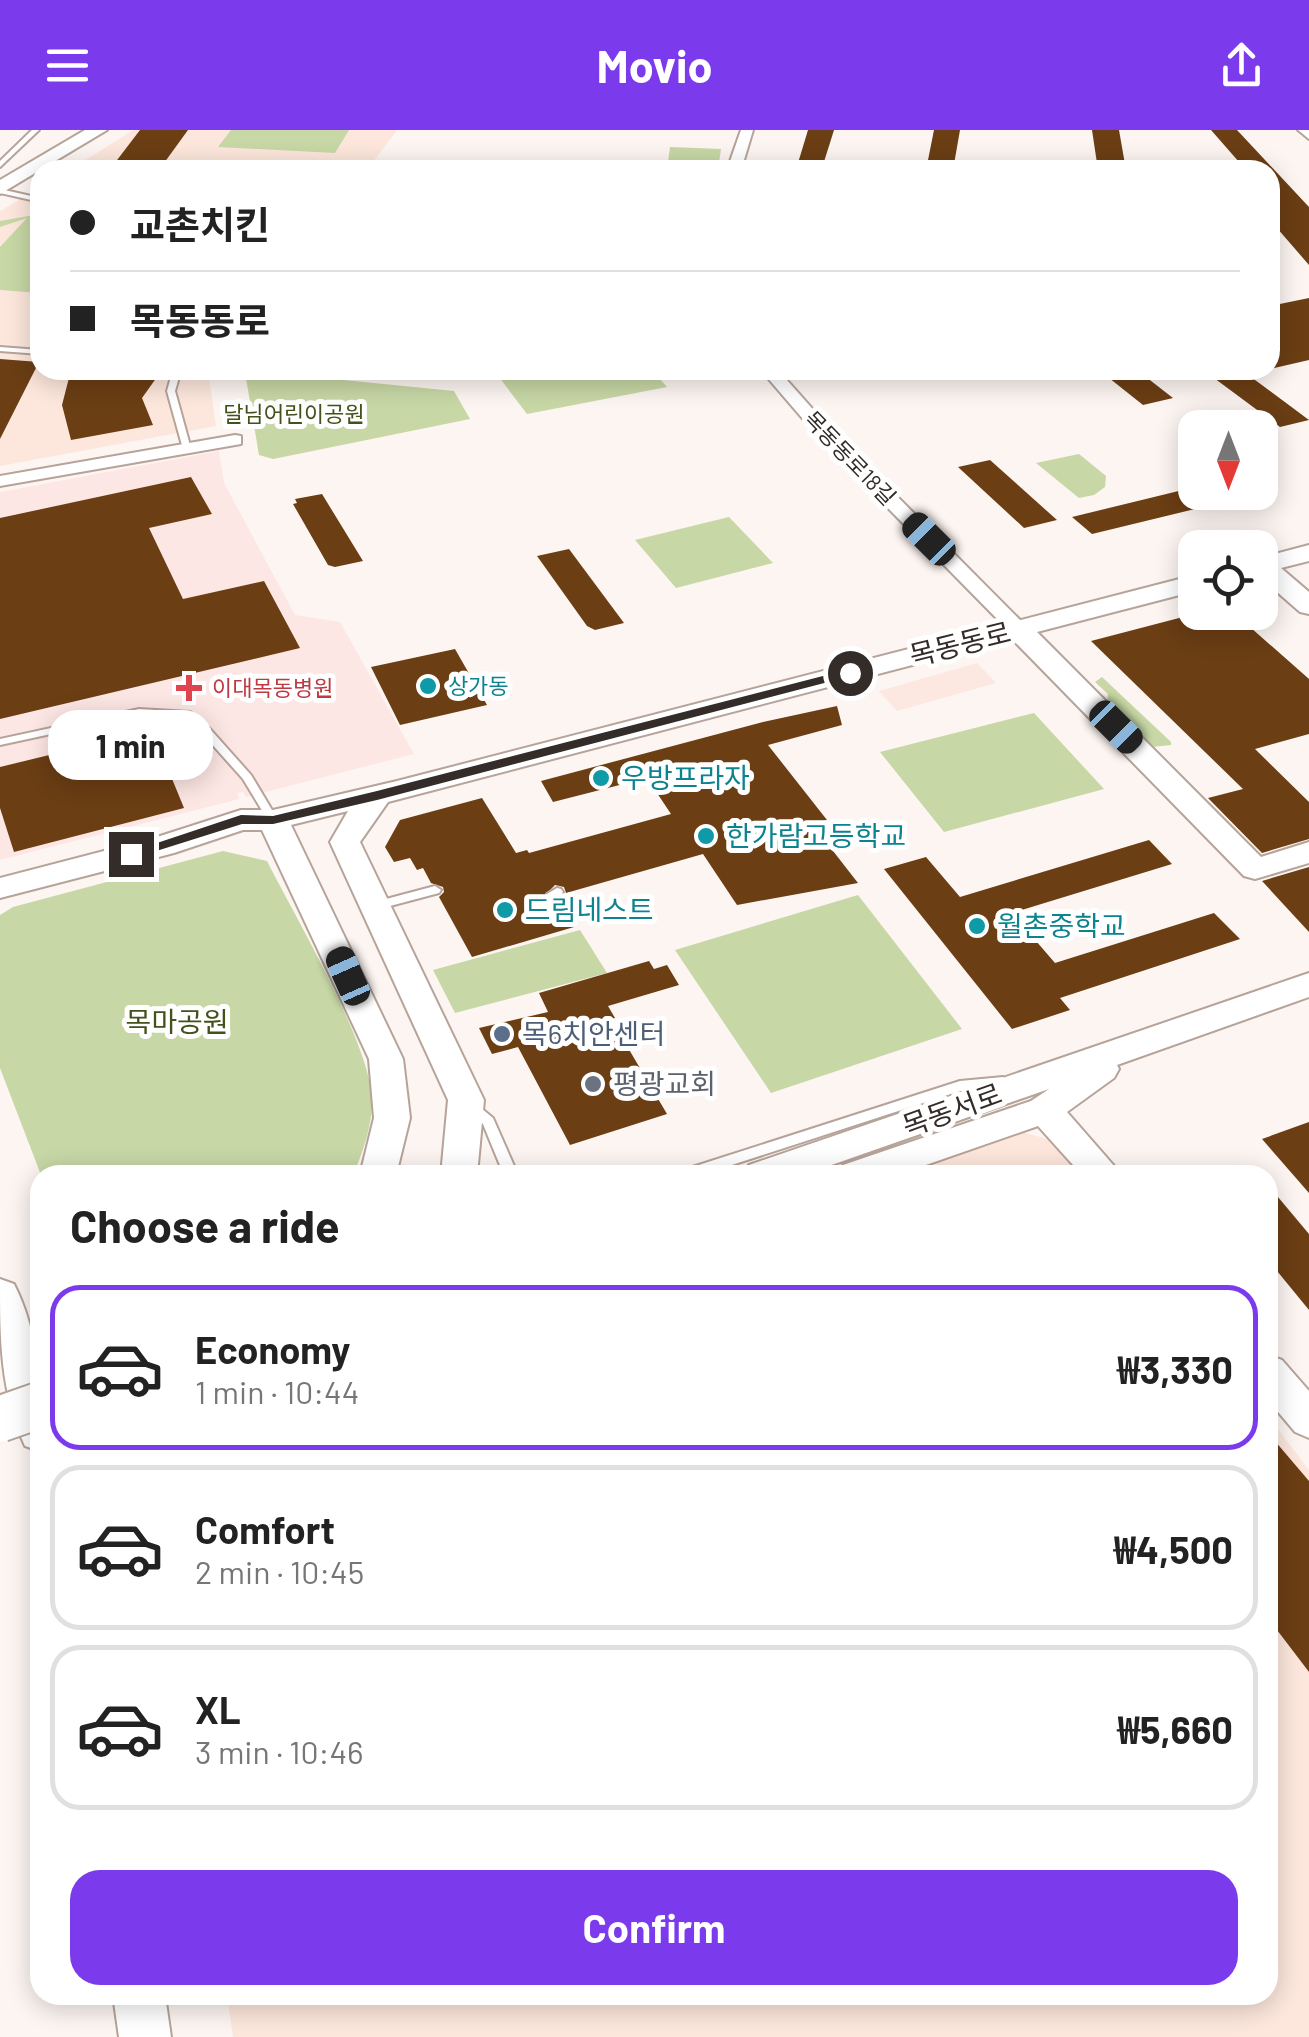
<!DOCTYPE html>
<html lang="en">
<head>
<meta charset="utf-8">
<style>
  :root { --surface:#fff; --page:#f6f6f6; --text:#222; --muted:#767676; --line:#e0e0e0; --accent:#7c3aed }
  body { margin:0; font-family:Barlow,"Noto Sans KR",sans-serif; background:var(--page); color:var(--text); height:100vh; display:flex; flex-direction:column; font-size:38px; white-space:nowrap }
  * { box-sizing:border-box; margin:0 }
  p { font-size:32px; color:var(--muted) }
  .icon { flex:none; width:55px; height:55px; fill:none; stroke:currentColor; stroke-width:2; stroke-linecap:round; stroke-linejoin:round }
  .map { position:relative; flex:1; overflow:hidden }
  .drawer { position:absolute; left:30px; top:1035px; width:1248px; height:840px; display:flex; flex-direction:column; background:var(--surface); border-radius:30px; box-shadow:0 5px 25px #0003 }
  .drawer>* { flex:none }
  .banner { position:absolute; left:30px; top:30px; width:1250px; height:220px; border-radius:30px; box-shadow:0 5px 25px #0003; display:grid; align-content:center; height:220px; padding:0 40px; background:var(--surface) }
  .needle { width:65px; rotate:180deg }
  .buttons { position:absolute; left:1178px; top:280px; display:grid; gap:20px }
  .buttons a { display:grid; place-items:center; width:100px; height:100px; border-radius:20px; background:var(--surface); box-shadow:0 5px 25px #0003; font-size:50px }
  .end { position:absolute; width:45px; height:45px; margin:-22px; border:12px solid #332c28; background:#fff; box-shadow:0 0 0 5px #fff }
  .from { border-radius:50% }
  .bubble { position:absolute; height:70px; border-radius:30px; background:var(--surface); box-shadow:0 5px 25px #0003; font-size:32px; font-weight:700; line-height:70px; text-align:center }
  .car { position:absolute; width:30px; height:60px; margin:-30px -15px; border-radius:12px; box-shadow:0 0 8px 2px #0007; background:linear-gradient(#222 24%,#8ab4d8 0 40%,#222 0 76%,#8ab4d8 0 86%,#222 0) }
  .banner b { display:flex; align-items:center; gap:35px; height:95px; font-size:38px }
  .banner b+b { border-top:2px solid var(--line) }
  .banner i { width:25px; height:25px; background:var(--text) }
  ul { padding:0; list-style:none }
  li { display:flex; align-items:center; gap:30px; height:165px; margin:0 20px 15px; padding:0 20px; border:5px solid var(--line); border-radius:30px }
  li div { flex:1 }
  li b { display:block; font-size:38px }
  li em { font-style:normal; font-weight:700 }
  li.selected { border-color:var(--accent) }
  li>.icon { width:90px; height:90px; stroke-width:1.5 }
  h2 { padding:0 40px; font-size:45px; line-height:120px }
  .primary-button { display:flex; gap:20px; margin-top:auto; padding:20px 40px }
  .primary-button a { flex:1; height:115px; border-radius:30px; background:var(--accent); color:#fff; font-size:40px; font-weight:700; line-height:115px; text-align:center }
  header { display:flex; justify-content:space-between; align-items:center; height:130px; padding:0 40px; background:var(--accent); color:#fff; font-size:45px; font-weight:700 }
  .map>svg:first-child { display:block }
  .commercial { fill:#fce8e1 }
  .built { fill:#fde7dc }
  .medical { fill:#fde7e4 }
  .green { fill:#c7d7a5 }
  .building { fill:#6b3e14 }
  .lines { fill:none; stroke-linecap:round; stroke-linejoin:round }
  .lane-casing { stroke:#b6a399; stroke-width:4 }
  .street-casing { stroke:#b6a399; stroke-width:4 }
  .secondary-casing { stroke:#b6a399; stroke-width:4 }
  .lane { fill:#fff; fill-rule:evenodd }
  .street { fill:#fff; fill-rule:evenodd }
  .secondary { fill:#fff; fill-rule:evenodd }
  .secondary-bridge-casing { stroke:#b6a399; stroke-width:49; stroke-linecap:butt }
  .secondary-bridge { stroke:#fff; stroke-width:45 }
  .route { fill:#332c28 }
  .culture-dot { fill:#0f9aa8; stroke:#fff; stroke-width:4 }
  .health-dot { fill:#e0444e; stroke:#fff; stroke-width:4 }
  .service-dot { fill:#5c6f8a; stroke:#fff; stroke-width:4 }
  .worship-dot { fill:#6b7280; stroke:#fff; stroke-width:4 }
  .labels { text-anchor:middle; stroke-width:10; stroke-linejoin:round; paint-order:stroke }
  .far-park-label { font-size:22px; fill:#43511a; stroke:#fff }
  .far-street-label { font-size:22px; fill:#332c28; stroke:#fff }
  .far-culture-label { font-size:22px; fill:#0d838f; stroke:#fff; text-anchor:start }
  .far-health-label { font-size:22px; fill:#be3a42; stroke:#fff; text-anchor:start }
  .street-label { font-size:28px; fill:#332c28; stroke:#fff }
  .culture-label { font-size:28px; fill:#0d838f; stroke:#fff; text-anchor:start }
  .park-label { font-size:28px; fill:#43511a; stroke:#fff }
  .service-label { font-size:28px; fill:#4e5e75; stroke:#fff; text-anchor:start }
  .worship-label { font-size:28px; fill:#5b616d; stroke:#fff; text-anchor:start }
</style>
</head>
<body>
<header><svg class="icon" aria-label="menu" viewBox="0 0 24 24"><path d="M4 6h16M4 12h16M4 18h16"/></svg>Movio<svg class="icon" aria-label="share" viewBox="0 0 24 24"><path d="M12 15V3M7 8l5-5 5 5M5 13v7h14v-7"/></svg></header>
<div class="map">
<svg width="1309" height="1907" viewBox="0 0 1309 1907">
  <rect width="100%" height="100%" fill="#fdf5f1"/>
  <!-- commercial -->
  <polygon class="commercial" points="977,533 996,553 897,581 879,561"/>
  <!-- built -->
  <g class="built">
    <polygon points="133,0 397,0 367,40 70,40"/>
    <polygon points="40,58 40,240 208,240 216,296 0,336 0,81"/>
    <polygon points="1014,1000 1055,1011 1081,1045 873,1045"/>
    <polygon points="1268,1286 1309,1340 1309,1907 233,1907 227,1865 1268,1865"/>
  </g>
  <!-- medical -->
  <polygon class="medical" points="219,321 224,353 295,485 340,492 414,624 246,667 243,662 237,663 239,669 0,730 0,362"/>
  <!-- green -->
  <g class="green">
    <polygon points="231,0 349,0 335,23 218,17"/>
    <polygon points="670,17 721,19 718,40 667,40"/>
    <polygon points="40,84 40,163 0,160 0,117 27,88 0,97 0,91"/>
    <polygon points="534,240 652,240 667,257 527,284 499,247"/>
    <polygon points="263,242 454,261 470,289 273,329 259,325 246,248"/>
    <polygon points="1079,324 1106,346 1105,357 1094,365 1079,368 1036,333"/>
    <polygon points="729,387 773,433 676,458 635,410"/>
    <polygon points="1102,547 1171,612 1171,615 1152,617 1107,574 1108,564 1095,552"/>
    <polygon points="1034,583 1104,659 944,702 880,622"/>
    <path d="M223 721 267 731C295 787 371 914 372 971 372 996 363 1022 353 1045H41L0 938V785L13 777Z"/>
    <polygon points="858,765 962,899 771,963 675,820"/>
    <polygon points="580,800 607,843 455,883 433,840"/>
  </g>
  <!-- building -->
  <g class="building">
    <polygon points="140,0 188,0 159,40 111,38"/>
    <polygon points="808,0 834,0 823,35 798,33"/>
    <polygon points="934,0 960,0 953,40 926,40"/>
    <polygon points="1092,0 1119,0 1126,40 1098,40"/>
    <polygon points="1211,0 1237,0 1309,77 1309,135 1270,90 1270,40 1246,40"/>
    <polygon points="1309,168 1309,230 1270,239 1270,176"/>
    <polygon points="0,229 39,232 0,309"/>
    <polygon points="71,240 162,240 142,268 153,295 71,310 62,275"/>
    <polygon points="1099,240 1137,240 1173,268 1143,275"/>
    <polygon points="1243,241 1309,290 1280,297 1214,248"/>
    <polygon points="990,330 1057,390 1024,398 958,337"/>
    <polygon points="191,347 212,384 149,398 183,469 264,451 300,518 0,589 0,388"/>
    <polygon points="1195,357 1195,379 1092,404 1072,387"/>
    <polygon points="322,364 363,431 335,437 328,435 293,374 297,373 295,369"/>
    <polygon points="569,419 624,493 595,500 587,496 537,426"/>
    <polygon points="1202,482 1233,482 1309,549 1309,604 1255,619 1309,672 1309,709 1262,723 1208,668 1243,659 1091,511"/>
    <polygon points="455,519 487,575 400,595 371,537"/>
    <polygon points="837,576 842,595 768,615 827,690 812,694 858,753 737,775 703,724 566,763 564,757 555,755 544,766 557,770 574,797 472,827 439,767 444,762 443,757 431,753 423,738 417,740 410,728 394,732 385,717 400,690 482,668 516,723 527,720 529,723 671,684 647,648 553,672 541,651 763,592"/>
    <polygon points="152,600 184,678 14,722 0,678 0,637"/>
    <polygon points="1149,710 1172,734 1012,783 1055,833 1214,783 1240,809 1060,868 1070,880 1012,899 884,739 926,727 960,767"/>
    <polygon points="1309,737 1309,802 1262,751"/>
    <polygon points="649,831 654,839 667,835 679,855 608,876 615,888 611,889 667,984 570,1015 518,917 492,924 479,898 548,882 539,863"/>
    <polygon points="1309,992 1309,1063 1262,1009"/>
    <polygon points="1268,1055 1309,1104 1309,1180 1268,1130"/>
    <polygon points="1268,1303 1309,1351 1309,1542 1268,1488"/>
  </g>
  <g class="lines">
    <defs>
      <g id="lane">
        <polygon points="32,0 39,0 0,37 0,31"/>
        <polygon points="0,59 40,68 40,72 0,63"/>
        <polygon points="0,217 40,220 40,224 0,221"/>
        <polygon points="173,240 181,240 175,261 191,319 187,322 183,319 167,261"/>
        <polygon points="139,579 190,582 210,599 251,645 278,690 277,692 269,692 243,649 202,603 183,587 139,585 0,615 0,609"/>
        <polygon points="435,756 441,760 439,763 375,780 369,776 371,773"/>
        <path d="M557 758 561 759 563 762C560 767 554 768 549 767L547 764Z"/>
        <polygon points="1003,947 1009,952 1007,955 960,961 701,1045 678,1045 680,1041 960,951"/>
        <polygon points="471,971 475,973 493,988 518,1045 504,1045 483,994 465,976"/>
      </g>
      <g id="street">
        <polygon points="741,0 753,0 741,40 727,40"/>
        <polygon points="1298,0 1309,0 1309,9"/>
        <polygon points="761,240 778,240 833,302 1025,495 1025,503 1011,503 821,310"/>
        <polygon points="235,305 241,306 241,314 0,356 0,346"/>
      </g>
      <g id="secondary">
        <polygon points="85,0 107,0 0,64 0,50"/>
        <polygon points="1309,415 1309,431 1281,438 1309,462 1309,484 1300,482 1260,447 1260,428"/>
        <polygon points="1195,445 1195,461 1037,502 1261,727 1309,712 1309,733 1255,749 1244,746 1012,509 388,672 360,712 484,970 477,1045 441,1045 448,970 330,712 348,681 291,695 403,929 410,988 396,1045 360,1045 374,988 369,929 262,700 243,700 174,723 0,768 0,748 154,708 241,680 273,680 397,651"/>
        <polygon points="1309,843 1309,867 1117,935 1119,939 1114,948 1067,982 1122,1045 1082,1045 1038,996 897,1045 838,1045 843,1035 1031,971 1049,959 803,1045 744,1045 749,1035"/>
        <path d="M0 1149 14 1154C41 1207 40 1263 40 1321L25 1316C0 1262 0 1207 0 1149Z"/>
        <polygon points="1268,1225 1282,1230 1309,1261 1309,1308 1295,1302 1268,1270"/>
        <polygon points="113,1865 165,1865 171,1907 119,1907"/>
      </g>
    </defs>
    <!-- lane casing -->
    <use href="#lane" class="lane-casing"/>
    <!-- street casing -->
    <use href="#street" class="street-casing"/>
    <!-- secondary casing -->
    <use href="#secondary" class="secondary-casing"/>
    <!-- lane -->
    <use href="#lane" class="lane"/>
    <!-- street -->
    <use href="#street" class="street"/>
    <!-- secondary -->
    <use href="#secondary" class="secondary"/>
    <defs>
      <polyline id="secondary-bridge" points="0,1289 40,1275"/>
    </defs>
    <!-- secondary-bridge casing -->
    <use href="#secondary-bridge" class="secondary-bridge-casing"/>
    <!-- secondary-bridge -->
    <use href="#secondary-bridge" class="secondary-bridge"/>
  </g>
  <!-- route -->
  <polygon class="route" points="850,539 855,540 855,545 377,670 273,694 242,694 131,729 124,724 241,685 273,686 377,661"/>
  <!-- markers -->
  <g class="culture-dot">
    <circle cx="428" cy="556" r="10"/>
    <circle cx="601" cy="648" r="10"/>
    <circle cx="706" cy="706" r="10"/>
    <circle cx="505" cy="780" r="10"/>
    <circle cx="977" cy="796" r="10"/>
  </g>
  <path class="health-dot" d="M184 543h10v10h10v10h-10v10h-10v-10h-10v-10h10z"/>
  <circle class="service-dot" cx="502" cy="904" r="10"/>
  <circle class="worship-dot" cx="593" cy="954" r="10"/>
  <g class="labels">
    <!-- far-park labels -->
    <g class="far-park-label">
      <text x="294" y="292">달님어린이공원</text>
    </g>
    <!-- far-street labels -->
    <g class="far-street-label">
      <text transform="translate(850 328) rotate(46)" y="8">목동동로18길</text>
    </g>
    <!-- far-culture labels -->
    <g class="far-culture-label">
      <text x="448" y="564">상가동</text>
    </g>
    <!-- far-health labels -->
    <g class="far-health-label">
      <text x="212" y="566">이대목동병원</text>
    </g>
    <!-- street labels -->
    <g class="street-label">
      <text transform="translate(960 514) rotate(-14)" y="10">목동동로</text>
      <text transform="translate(952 980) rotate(-20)" y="10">목동서로</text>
    </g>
    <!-- culture labels -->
    <g class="culture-label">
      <text x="621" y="658">우방프라자</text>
      <text x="726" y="716">한가람고등학교</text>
      <text x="525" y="790">드림네스트</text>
      <text x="997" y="806">월촌중학교</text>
    </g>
    <!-- park labels -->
    <g class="park-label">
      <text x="177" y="902">목마공원</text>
    </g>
    <!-- service labels -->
    <g class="service-label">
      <text x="522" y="914">목6치안센터</text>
    </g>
    <!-- worship labels -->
    <g class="worship-label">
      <text x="613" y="964">평광교회</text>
    </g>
  </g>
</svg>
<div class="buttons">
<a><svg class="needle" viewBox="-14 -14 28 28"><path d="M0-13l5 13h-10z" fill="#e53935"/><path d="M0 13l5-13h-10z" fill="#767676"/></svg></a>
<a><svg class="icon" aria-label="locate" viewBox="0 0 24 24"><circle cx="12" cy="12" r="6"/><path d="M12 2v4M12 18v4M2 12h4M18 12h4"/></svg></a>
</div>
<i class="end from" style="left:850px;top:543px"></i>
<i class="end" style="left:131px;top:724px"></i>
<div class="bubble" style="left:48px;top:580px;width:165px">1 min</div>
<i class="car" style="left:929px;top:409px;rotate:315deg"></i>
<i class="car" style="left:1116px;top:597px;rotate:135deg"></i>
<i class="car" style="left:348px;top:846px;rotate:336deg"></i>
<div class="banner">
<b><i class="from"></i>교촌치킨</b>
<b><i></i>목동동로</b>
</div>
<section class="drawer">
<h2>Choose a ride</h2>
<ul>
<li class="selected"><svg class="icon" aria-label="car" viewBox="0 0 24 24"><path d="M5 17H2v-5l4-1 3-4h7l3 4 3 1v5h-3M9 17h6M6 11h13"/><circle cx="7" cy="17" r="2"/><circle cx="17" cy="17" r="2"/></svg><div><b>Economy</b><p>1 min · 10:44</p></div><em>₩3,330</em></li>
<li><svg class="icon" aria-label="car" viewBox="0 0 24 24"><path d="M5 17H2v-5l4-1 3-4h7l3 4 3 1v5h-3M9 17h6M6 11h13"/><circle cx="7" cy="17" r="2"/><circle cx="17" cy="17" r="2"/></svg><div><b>Comfort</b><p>2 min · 10:45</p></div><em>₩4,500</em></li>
<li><svg class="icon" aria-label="car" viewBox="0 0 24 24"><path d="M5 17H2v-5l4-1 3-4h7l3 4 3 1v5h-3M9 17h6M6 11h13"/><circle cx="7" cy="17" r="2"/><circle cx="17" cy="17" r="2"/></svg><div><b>XL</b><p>3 min · 10:46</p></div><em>₩5,660</em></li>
</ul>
<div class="primary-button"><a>Confirm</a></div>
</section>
</div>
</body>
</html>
